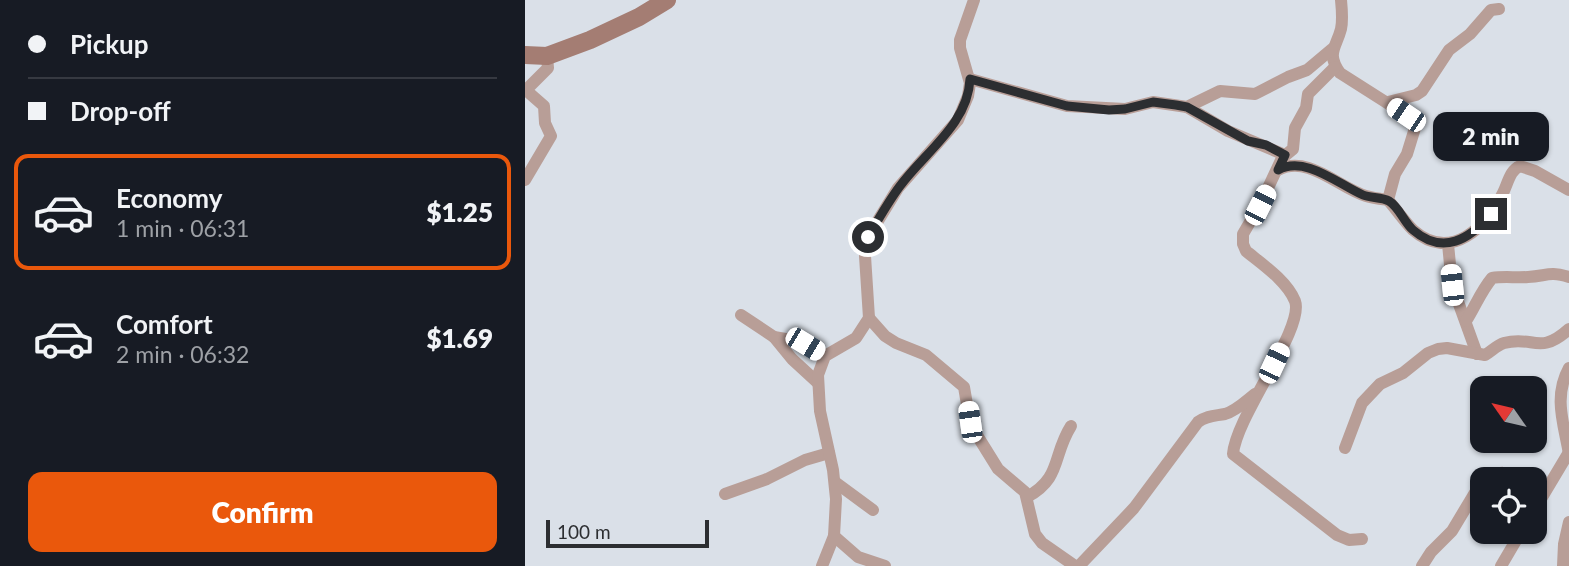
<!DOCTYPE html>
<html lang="en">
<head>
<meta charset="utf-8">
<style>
  :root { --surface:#171b24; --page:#242831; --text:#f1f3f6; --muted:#9ea1a6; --line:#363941; --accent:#ea580c }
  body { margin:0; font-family:Lato,sans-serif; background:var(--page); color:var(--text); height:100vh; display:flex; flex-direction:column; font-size:26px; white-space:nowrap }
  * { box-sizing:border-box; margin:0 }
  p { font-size:23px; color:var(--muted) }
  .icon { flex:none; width:38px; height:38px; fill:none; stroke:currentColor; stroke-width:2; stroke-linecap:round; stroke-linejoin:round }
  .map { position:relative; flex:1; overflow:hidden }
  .drawer { display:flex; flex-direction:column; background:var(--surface); width:525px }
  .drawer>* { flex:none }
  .top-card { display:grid; align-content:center; height:154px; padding:0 28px; background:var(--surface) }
  .needle { width:46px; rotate:304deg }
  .fabs { position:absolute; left:945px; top:376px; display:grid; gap:14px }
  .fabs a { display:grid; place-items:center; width:77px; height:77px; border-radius:14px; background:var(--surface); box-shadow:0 2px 5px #0004; font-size:35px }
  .scale { position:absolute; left:21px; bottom:18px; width:163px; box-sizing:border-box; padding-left:7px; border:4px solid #2c2e31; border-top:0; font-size:19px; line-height:24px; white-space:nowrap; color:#2c2e31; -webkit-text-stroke:5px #dae0e8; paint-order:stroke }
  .end { position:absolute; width:32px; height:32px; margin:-16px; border:9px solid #2c2e31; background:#fff; box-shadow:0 0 0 4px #fff }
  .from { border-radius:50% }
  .bubble { position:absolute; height:49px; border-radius:14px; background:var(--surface); box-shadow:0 2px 5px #0004; font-size:23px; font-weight:800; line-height:49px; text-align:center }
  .car { position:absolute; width:21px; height:42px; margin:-21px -10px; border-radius:9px; box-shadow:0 0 5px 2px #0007; background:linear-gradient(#fff 24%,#345 0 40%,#fff 0 76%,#345 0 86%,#fff 0) }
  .top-card b { display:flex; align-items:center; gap:24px; height:66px; font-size:26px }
  .top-card b+b { border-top:2px solid var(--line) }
  .top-card i { width:18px; height:18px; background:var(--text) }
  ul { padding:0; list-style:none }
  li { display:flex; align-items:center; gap:21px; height:116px; margin:0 14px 10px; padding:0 14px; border:4px solid transparent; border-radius:14px }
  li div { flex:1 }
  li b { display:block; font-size:26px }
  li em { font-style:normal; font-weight:800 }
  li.current { border-color:var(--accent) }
  li>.icon { width:63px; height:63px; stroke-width:1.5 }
  .action { display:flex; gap:14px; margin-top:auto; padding:14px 28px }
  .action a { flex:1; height:80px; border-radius:14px; background:var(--accent); color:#fff; font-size:28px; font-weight:800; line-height:80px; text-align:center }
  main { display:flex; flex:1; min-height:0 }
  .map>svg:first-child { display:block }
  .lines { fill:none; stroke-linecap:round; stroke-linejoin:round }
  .minor { stroke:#b89e97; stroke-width:12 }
  .secondary { stroke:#a47d73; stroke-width:18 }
  .route { stroke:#2c2e31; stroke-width:9 }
</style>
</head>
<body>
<main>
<section class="drawer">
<div class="top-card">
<b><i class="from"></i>Pickup</b>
<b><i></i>Drop-off</b>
</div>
<ul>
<li class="current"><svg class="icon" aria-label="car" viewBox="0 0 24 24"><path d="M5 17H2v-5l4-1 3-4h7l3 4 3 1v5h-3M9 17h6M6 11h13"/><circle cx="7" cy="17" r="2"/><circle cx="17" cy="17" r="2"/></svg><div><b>Economy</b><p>1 min · 06:31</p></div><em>$1.25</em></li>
<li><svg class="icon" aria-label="car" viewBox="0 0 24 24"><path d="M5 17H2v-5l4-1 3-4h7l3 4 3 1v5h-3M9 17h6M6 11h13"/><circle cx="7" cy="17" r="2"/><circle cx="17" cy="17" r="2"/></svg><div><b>Comfort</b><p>2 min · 06:32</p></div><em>$1.69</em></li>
</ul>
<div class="action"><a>Confirm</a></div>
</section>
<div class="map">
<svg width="1044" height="566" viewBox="0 0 1044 566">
  <rect width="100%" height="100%" fill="#dae0e8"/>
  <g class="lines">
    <!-- minor -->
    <g class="minor">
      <path d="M816 0C817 10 818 20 816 29 811 48 801 53 815 73L881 115 890 128 882 154 870 174 863 200C871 209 879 221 888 230 926 263 961 227 978 193 983 183 985 170 995 166L1010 171 1044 190"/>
      <path d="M810 67 783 94 781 108 770 128 768 149 757 158 735 205 718 234V244L721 251C737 264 762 281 770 301 780 328 711 416 708 454L812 535 824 540 837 539"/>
      <polyline points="445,79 542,106 600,109 628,102 662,107 695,91 730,94 763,77 782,70 807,49"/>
      <polyline points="863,102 891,95 897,91 924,50 945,34 966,10 974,9"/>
      <polyline points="662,107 703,131 760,155"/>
      <path d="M753 170C783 154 814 188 841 196 848 198 856 199 863 200"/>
      <polyline points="0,180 26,136 20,123 19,106 3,92 3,88 23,68 22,56"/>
      <polyline points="923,244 927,285 952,354"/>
      <polyline points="216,315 249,337 272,341 300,356"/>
      <polyline points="344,318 360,336 371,343 401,355 439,387 445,422 450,432 473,469 500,492 510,534 517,543 550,566"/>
      <path d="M941 321C950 307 956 291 967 278 979 276 991 278 1003 277 1022 276 1024 271 1044 277"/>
      <polyline points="249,337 267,359 292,382"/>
      <path d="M1044 368C1028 397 1039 424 1044 454"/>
      <path d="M820 448 837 403 855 384 878 373 903 353 913 349 922 348 960 355C967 351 972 345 979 343 1009 335 1014 356 1044 329"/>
      <path d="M959 480C972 470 984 471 999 480"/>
      <polyline points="310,482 348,510"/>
      <polyline points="200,494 242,479 280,460 304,453"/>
      <path d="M502 497C537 478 527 456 546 426"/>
      <polyline points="1010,509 1044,452"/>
      <polyline points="309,536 333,557 360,566"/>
      <polyline points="297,566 309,536 311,499 308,470 295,411 293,375 300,356 331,338 344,318 340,256 343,237 373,188 433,120 443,96 445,83 435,48 435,40 449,0"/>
      <path d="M554 566 609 508 673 422C683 415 690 416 700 414 711 411 721 401 730 394"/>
      <polyline points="897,566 906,552 927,531 957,481"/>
      <polyline points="976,566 996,532"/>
      <polyline points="1038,566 1039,544 1044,522"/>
    </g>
    <!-- secondary -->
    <polyline class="secondary" points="0,55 22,56 65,40 114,17 142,0"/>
  </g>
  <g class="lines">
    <!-- route -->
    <path class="route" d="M343 237C353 220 363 202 375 186 400 152 443 124 445 79L542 106 584 110 600 109 628 102 651 105 662 107 723 141 741 145 760 155 753 170C780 155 813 184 838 195 845 198 857 197 864 201 874 207 879 222 888 230 918 256 945 239 966 214"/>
  </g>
</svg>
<div class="fabs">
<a><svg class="needle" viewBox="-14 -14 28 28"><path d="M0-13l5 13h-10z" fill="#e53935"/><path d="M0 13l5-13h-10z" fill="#9ea1a6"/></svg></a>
<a><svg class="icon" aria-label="locate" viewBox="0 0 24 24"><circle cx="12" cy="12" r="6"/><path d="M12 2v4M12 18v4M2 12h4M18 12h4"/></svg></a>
</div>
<div class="scale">100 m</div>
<i class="end from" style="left:343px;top:237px"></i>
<i class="end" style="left:966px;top:214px"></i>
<div class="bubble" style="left:908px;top:112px;width:116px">2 min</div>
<i class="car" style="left:881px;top:115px;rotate:304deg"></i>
<i class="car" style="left:735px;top:205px;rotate:27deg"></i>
<i class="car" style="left:927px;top:285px;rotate:354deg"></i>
<i class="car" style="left:280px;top:344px;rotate:121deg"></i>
<i class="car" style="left:749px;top:363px;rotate:25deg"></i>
<i class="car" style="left:445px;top:422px;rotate:352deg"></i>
</div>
</main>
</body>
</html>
